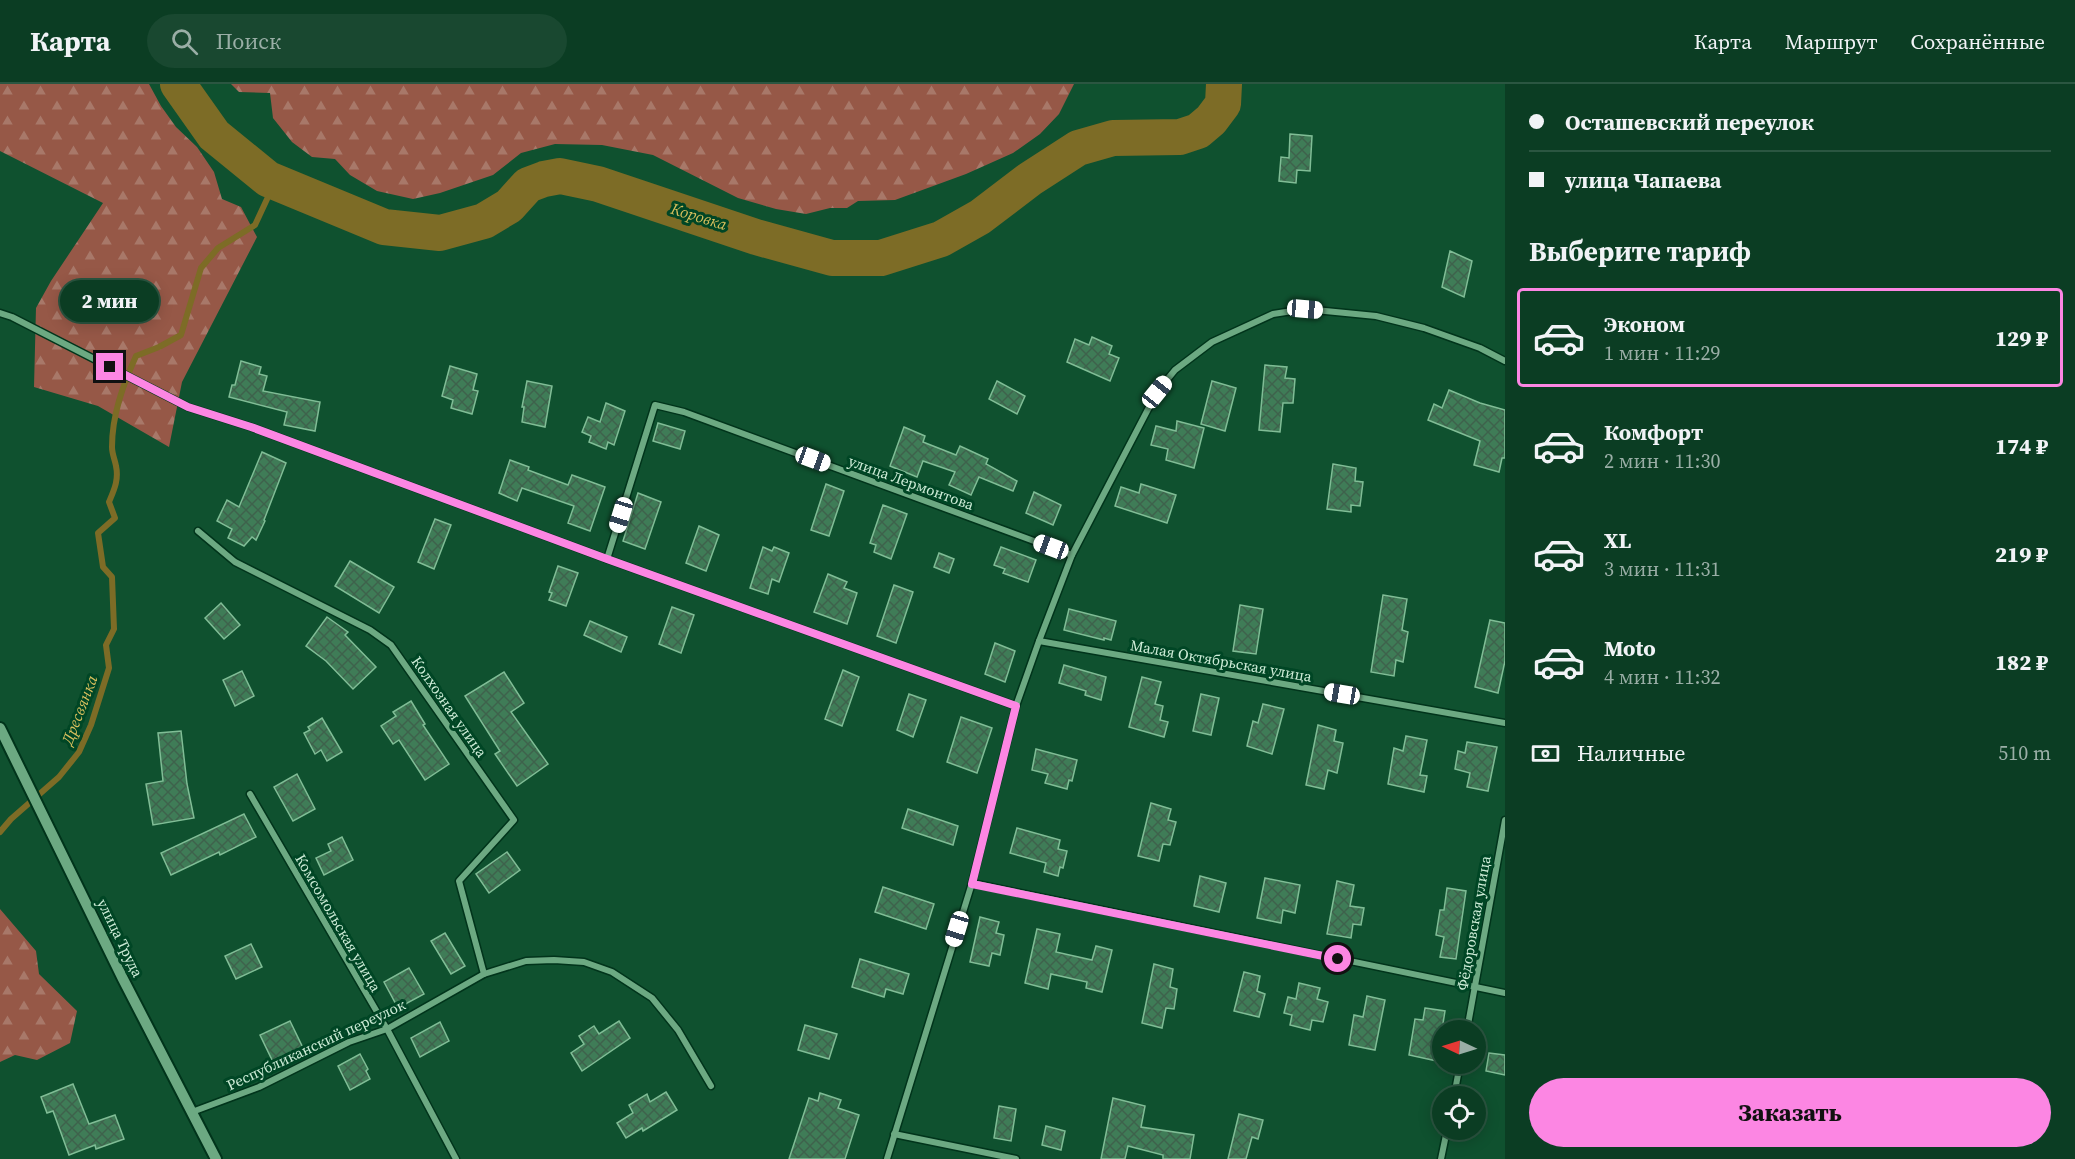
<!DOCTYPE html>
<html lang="ru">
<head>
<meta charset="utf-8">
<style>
  :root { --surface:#0b3d23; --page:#194830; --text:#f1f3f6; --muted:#9aaea6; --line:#2b5641; --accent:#fc86e3 }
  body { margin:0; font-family:"Source Serif 4",serif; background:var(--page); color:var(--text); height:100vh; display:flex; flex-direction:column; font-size:22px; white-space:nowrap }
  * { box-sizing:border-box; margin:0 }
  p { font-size:20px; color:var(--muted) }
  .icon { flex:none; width:33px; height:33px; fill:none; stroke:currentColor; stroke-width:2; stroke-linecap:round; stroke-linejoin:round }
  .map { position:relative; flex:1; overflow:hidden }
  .sheet { display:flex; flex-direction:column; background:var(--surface); width:570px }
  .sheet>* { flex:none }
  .hud { display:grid; align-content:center; height:132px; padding:0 24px; background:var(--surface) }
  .needle { width:39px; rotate:274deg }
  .fabs { position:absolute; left:1432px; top:936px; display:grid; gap:12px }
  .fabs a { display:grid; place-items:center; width:54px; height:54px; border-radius:50%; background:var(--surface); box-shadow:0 3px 15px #0003,0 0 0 2px var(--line); font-size:30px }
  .end { position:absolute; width:27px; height:27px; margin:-14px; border:8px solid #fc86e3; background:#111; box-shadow:0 0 0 3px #111 }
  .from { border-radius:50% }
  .bubble { position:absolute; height:42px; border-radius:21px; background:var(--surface); box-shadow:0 3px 15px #0003,0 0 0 2px var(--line); font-size:20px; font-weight:800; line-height:42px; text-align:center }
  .car { position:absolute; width:18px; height:36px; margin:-18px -9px; border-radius:8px; box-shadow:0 0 4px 2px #0007; background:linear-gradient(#fff 24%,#345 0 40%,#fff 0 76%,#345 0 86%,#fff 0) }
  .hud b { display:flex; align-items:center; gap:21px; height:57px; font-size:22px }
  .hud b+b { border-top:2px solid var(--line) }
  .hud i { width:15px; height:15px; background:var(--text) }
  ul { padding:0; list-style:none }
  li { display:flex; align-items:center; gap:18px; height:99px; margin:0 12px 9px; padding:0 12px; border:3px solid transparent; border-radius:6px }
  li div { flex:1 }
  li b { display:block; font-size:22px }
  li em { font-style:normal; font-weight:800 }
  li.on { border-color:var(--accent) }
  li>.icon { width:54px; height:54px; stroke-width:1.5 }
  h2 { padding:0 24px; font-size:27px; line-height:72px }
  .pay { display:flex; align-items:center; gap:15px; height:66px; padding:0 24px; font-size:22px }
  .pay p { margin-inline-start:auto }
  .action { display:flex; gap:12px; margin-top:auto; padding:12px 24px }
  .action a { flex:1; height:69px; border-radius:36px; background:var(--accent); color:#111; font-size:24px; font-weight:800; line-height:69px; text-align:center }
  header { display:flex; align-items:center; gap:36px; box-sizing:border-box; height:84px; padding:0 30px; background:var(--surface); border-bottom:2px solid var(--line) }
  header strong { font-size:28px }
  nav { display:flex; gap:33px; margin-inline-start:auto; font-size:21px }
  .search { width:420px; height:54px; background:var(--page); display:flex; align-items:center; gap:15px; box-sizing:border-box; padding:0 21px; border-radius:33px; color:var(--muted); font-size:22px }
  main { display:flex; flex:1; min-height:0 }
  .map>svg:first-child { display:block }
  .forest { fill:url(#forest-firs) }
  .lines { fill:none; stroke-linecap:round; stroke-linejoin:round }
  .stream { stroke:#7d6c26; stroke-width:6 }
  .river { stroke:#7d6c26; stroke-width:36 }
  .building { fill:url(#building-cross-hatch); stroke:#80bd96; stroke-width:1.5 }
  .minor-casing { stroke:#01341b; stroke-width:9 }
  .tertiary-casing { stroke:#01341b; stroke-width:14 }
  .minor { stroke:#6ca982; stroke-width:6 }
  .tertiary { stroke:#6ca982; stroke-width:10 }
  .route { stroke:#fc86e3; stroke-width:8 }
  .labels { text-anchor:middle; stroke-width:6; stroke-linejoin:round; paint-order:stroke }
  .street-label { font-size:15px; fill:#ceedd8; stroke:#004625 }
  .water-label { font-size:16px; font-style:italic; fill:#d7bf5d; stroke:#004625 }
</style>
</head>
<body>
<header>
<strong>Карта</strong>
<div class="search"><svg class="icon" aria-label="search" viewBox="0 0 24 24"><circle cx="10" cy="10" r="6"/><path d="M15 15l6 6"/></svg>Поиск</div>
<nav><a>Карта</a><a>Маршрут</a><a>Сохранённые</a></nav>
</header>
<main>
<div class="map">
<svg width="1505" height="1075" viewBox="0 0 1505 1075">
  <defs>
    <pattern id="forest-firs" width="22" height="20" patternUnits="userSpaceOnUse" patternTransform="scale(1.5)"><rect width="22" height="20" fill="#965847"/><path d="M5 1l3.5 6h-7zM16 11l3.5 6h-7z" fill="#a87869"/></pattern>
    <pattern id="building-cross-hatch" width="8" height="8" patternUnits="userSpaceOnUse" patternTransform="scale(1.5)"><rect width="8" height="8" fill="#3f7c57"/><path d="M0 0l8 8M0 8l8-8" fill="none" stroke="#3e624c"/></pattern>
  </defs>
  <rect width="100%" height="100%" fill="#0f512f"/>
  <!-- forest -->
  <g class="forest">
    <polygon points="0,0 149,0 161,22 176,43 197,63 214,88 222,115 241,123 257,153 182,298 169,363 98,322 34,303 36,224 51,197 103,119 0,67"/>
    <polygon points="231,0 1074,0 1059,30 1040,50 1013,69 966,90 895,116 858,117 847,124 830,124 806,130 776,125 738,114 653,71 602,61 555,60 521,69 493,91 440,109 413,115 377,107 350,91 335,75 312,73 292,58 273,34 270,9 239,8"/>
    <polygon points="0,825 36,867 39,890 77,927 70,959 37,976 15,971 0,978"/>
  </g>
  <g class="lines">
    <!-- stream -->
    <path class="stream" d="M0 748 11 735 59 693 79 668 91 641 109 584 106 561 114 545 112 493 103 483 98 449 115 434 109 418C114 406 119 396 116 382 115 376 112 370 112 363 112 331 123 301 136 272L159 263 181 251 201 184 218 164 255 141 268 113V95"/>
    <!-- river -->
    <polyline class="river" points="178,0 214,51 268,95 384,143 440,149 484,137 509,122 528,101 544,95 560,92 598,100 756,153 832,174 881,174 941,155 980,133 1030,95 1078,64 1113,54 1180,53 1198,47 1211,36 1223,20 1224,0"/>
  </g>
  <!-- building -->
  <g class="building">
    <polygon points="1290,50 1312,52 1310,87 1297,86 1296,99 1279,97 1281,73 1289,74"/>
    <polygon points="1450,167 1472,177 1464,213 1442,203"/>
    <polygon points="1092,253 1112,262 1109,270 1119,274 1110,297 1067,278 1075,255 1089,261"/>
    <polygon points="241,277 261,283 259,290 267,292 263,307 320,318 315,347 284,341 287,328 229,313 232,301 235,301"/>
    <polygon points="1265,281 1287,283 1285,294 1295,295 1293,319 1283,319 1280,348 1259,346"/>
    <polygon points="450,282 477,290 473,306 478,307 472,330 451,324 453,316 442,312"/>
    <polygon points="527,297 552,302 545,343 522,338 524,323 522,323"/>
    <polygon points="997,297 1025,312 1017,330 989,315"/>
    <polygon points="1212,297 1236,304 1225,347 1201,340"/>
    <polygon points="1449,306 1480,319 1505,326 1505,374 1502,374 1499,388 1474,381 1480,357 1428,336 1434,320 1442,324"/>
    <polygon points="606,319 625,327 614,361 608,358 606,365 589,358 591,352 582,348 588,333 600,338"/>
    <polygon points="1177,337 1204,344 1194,384 1166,376 1168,365 1151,361 1156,342 1176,347"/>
    <polygon points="658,339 685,347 680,365 653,357"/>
    <polygon points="904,343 925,352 923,358 956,371 960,362 988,375 986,380 1017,397 1013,407 979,393 971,411 949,401 955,388 923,377 917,393 890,382"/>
    <polygon points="262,368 286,379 264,436 265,437 256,456 252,453 244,462 228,454 232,445 217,437 227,416 239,423"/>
    <polygon points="510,376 529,383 528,386 568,401 572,391 605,403 590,447 568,439 574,422 522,404 517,417 499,409"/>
    <polygon points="1333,380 1356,384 1355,397 1363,398 1360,422 1351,421 1351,428 1327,425"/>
    <polygon points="826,400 844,407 829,452 811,446"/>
    <polygon points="1141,400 1176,411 1167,439 1115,422 1121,403 1139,409"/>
    <polygon points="1034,408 1061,421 1053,441 1026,429"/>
    <polygon points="638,409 661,418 645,465 623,457"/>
    <polygon points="883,421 907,430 891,475 874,468 876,461 870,459"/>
    <polygon points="435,435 451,441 434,485 418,478"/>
    <polygon points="699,442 719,451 706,487 686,479"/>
    <polygon points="763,463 772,467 774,463 789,469 779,498 772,495 768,510 750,504"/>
    <polygon points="1001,463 1036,476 1028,498 1003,489 1005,485 994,481"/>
    <polygon points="939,469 954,475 949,489 934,483"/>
    <polygon points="350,477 394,503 379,529 335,502"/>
    <polygon points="558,482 578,489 566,522 549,516 552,509 549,508"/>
    <polygon points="828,490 847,498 844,504 857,509 847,540 814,528"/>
    <polygon points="894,501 913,508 896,559 877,552"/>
    <polygon points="1383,511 1407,515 1402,546 1408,548 1403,578 1396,576 1394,592 1371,588"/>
    <polygon points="221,519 240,541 224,555 205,534"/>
    <polygon points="1240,521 1263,525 1256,570 1233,567"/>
    <polygon points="672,523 694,531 681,569 659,560"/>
    <polygon points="1069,525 1116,537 1111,556 1104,554 1104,556 1064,546"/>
    <polygon points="327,533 348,548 345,551 376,583 353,605 326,577 306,562"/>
    <polygon points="1490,536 1505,539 1505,577 1498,609 1475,603"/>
    <polygon points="590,537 627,553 621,568 584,551"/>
    <polygon points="995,559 1015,567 1005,598 985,590"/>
    <polygon points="1064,581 1106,593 1101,616 1085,611 1086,607 1059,599"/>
    <polygon points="843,586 859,593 842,642 825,635"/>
    <polygon points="242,587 254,612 235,622 223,596"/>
    <polygon points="504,588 524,619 511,628 548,680 517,702 495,670 500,667 465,612"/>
    <polygon points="1142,593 1161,598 1155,620 1163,622 1160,636 1168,638 1164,653 1129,643"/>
    <polygon points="909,610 926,616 913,653 897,646"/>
    <polygon points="1201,610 1219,614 1211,651 1193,647"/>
    <polygon points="411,617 425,640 423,641 449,680 425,696 399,656 393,660 381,642 396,632 393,628"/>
    <polygon points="1263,620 1284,625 1272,670 1247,662 1253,637 1258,639"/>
    <polygon points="961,633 992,644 977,689 947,678"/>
    <polygon points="322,634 342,668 327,677 321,666 315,670 304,649 310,646 308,643"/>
    <polygon points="1318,641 1336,646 1334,657 1343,659 1337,689 1328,686 1324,705 1306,701"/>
    <polygon points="181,647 187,700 194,734 153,741 146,700 163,697 158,649"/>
    <polygon points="1406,652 1427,656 1420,691 1427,692 1424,708 1388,700 1394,664 1403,667"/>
    <polygon points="1467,658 1497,663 1488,707 1467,703 1470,689 1455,685 1458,667 1465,669"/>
    <polygon points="1036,665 1077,676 1072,697 1069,696 1067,705 1045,699 1048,690 1032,686"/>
    <polygon points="297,690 315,725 293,737 274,703"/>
    <polygon points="1151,719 1171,725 1168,736 1176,738 1170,761 1163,760 1159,777 1138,772"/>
    <polygon points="908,725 958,742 953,761 902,744"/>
    <polygon points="244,730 256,753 220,771 219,768 171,791 161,769"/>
    <polygon points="1017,744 1060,756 1058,765 1067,767 1063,784 1060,783 1058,792 1044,788 1046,779 1010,769"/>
    <polygon points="342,753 353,776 324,791 316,774 331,767 328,760"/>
    <polygon points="507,768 520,786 489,809 476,790"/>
    <polygon points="1200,792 1226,799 1219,828 1194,822"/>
    <polygon points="1265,794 1300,801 1295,829 1283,826 1281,839 1257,834"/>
    <polygon points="1337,797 1354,801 1350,822 1364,824 1361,841 1353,840 1351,854 1327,850"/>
    <polygon points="883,803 934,820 926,845 875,828"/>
    <polygon points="1447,804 1466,807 1456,875 1440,873 1444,853 1436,851 1440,826 1444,826"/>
    <polygon points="980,833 999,838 996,849 1004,851 1000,871 992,869 989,882 970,878"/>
    <polygon points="1037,845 1060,850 1056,868 1092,876 1096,862 1112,866 1102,908 1086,904 1087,898 1051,890 1048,905 1025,899"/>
    <polygon points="445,849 465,882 451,890 431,857"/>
    <polygon points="251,860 262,883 236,895 225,872"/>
    <polygon points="860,875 909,890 903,910 886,905 884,913 852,903"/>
    <polygon points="1154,880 1173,885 1170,903 1177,905 1174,925 1166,924 1162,944 1142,939"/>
    <polygon points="409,884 424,910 398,924 384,898"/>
    <polygon points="1244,888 1260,892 1257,907 1265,910 1259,933 1234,927"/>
    <polygon points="1299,899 1320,904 1317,915 1328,918 1323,938 1312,936 1310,946 1290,941 1292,931 1284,929 1288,913 1296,915"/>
    <polygon points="1367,912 1385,916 1375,966 1349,961 1354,931 1363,933"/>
    <polygon points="1425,924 1445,927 1437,977 1409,971 1415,935 1423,936"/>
    <polygon points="290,937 304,966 274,980 260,951"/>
    <polygon points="619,937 630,954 582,987 571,969 584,960 579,952 594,942 599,950"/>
    <polygon points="440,938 449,957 420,973 411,954"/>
    <polygon points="805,941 837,950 829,975 798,966"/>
    <polygon points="1489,969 1505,971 1505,991 1486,987"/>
    <polygon points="360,970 368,985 366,987 370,995 350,1006 338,982"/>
    <polygon points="73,1000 89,1040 115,1031 124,1055 96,1065 95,1061 69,1071 53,1027 47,1029 41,1013"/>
    <polygon points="666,1008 677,1026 643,1047 642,1044 626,1054 617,1039 633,1029 629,1021 647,1010 650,1018"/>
    <polygon points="820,1009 841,1016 838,1024 859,1031 845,1075 789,1075 809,1014 818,1017"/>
    <polygon points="1113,1014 1145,1022 1141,1043 1194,1051 1190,1075 1163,1075 1163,1071 1128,1062 1125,1075 1101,1075"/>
    <polygon points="999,1022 1016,1025 1011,1057 994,1054"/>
    <polygon points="1239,1030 1263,1036 1258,1055 1252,1053 1246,1075 1228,1075"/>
    <polygon points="1046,1042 1065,1047 1061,1066 1042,1061"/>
  </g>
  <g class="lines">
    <defs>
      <g id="minor">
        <polyline points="0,229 12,233 188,323 251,343 607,475 1016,622"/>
        <polyline points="198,447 235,478 370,546 391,561 514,736 459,797 484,890"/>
        <polyline points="607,475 655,321 684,328 1072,471"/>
        <polyline points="1039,557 1505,639"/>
        <polyline points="250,710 387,945 456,1075"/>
        <polyline points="972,799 1505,909"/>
        <polyline points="1467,946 1505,736"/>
        <polyline points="1454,1012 1460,980"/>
        <polyline points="192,1028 259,1003 349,958 387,945 484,890 526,877 554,876 584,878 612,888 652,914 678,946 711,1002"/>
        <polyline points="894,1050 1016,1075"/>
        <polyline points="887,1075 972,799 1016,622 1039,557 1072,471 1157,308 1175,286 1212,258 1273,230 1305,225 1376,232 1424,244 1480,264 1505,277"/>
        <polyline points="1441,1075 1447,1046"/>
      </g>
      <polyline id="tertiary" points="0,644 123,895 216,1075"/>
    </defs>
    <!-- minor casing -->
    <use href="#minor" class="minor-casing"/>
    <!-- tertiary casing -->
    <use href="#tertiary" class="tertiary-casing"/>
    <!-- minor -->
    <use href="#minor" class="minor"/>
    <!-- tertiary -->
    <use href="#tertiary" class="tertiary"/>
  </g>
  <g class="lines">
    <!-- route -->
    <polyline class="route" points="110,283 188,323 251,343 607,475 1016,622 972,800 1338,875"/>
  </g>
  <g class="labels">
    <!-- street labels -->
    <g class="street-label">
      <text transform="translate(911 399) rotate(20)" y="5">улица Лермонтова</text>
      <text transform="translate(1221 577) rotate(10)" y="5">Малая Октябрьская улица</text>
      <text transform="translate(449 623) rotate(55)" y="5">Колхозная улица</text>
      <text transform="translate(338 839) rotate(60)" y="5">Комсомольская улица</text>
      <text transform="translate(1474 839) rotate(-80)" y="5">Фёдоровская улица</text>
      <text transform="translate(120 854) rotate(64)" y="5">улица Труда</text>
      <text transform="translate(316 961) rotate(-25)" y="5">Республиканский переулок</text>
    </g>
    <!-- water labels -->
    <g class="water-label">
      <text transform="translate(699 132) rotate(17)" y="6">Коровка</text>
      <text transform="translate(79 626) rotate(-69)" y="6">Дресвянка</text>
    </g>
  </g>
</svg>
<div class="fabs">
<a><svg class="needle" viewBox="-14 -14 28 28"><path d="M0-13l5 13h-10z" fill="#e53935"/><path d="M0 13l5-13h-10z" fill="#9aaea6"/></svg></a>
<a><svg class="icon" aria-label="locate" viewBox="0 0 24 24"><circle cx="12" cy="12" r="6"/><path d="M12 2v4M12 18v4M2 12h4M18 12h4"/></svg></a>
</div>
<i class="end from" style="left:1338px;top:875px"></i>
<i class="end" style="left:110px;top:283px"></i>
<div class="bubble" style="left:60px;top:196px;width:99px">2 мин</div>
<i class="car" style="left:1305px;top:225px;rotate:95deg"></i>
<i class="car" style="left:1157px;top:308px;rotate:39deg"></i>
<i class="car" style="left:813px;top:375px;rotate:110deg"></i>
<i class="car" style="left:621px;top:431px;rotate:197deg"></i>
<i class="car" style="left:1051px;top:463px;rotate:290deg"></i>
<i class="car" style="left:1342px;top:610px;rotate:280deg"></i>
<i class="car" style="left:957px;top:845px;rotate:197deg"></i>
</div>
<section class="sheet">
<div class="hud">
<b><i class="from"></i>Осташевский переулок</b>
<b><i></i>улица Чапаева</b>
</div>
<h2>Выберите тариф</h2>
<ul>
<li class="on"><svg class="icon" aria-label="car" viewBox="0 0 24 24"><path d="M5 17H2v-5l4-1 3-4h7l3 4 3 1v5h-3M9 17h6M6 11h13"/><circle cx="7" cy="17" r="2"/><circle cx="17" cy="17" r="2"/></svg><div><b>Эконом</b><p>1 мин · 11:29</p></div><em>129 ₽</em></li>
<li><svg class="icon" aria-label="car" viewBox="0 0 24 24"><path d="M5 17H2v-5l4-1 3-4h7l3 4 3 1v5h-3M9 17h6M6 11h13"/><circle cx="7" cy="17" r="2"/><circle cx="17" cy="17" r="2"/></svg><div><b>Комфорт</b><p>2 мин · 11:30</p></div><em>174 ₽</em></li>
<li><svg class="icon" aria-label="car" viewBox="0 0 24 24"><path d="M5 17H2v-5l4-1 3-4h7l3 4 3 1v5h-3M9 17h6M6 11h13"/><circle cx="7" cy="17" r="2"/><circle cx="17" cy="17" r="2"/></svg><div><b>XL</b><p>3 мин · 11:31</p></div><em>219 ₽</em></li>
<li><svg class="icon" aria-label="car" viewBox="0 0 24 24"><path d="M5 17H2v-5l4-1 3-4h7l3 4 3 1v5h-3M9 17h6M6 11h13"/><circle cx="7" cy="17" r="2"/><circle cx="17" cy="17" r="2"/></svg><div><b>Moto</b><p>4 мин · 11:32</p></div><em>182 ₽</em></li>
</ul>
<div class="pay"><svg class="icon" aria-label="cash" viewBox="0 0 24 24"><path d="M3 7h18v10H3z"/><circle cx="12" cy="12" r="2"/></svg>Наличные<p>510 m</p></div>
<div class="action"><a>Заказать</a></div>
</section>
</main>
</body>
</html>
